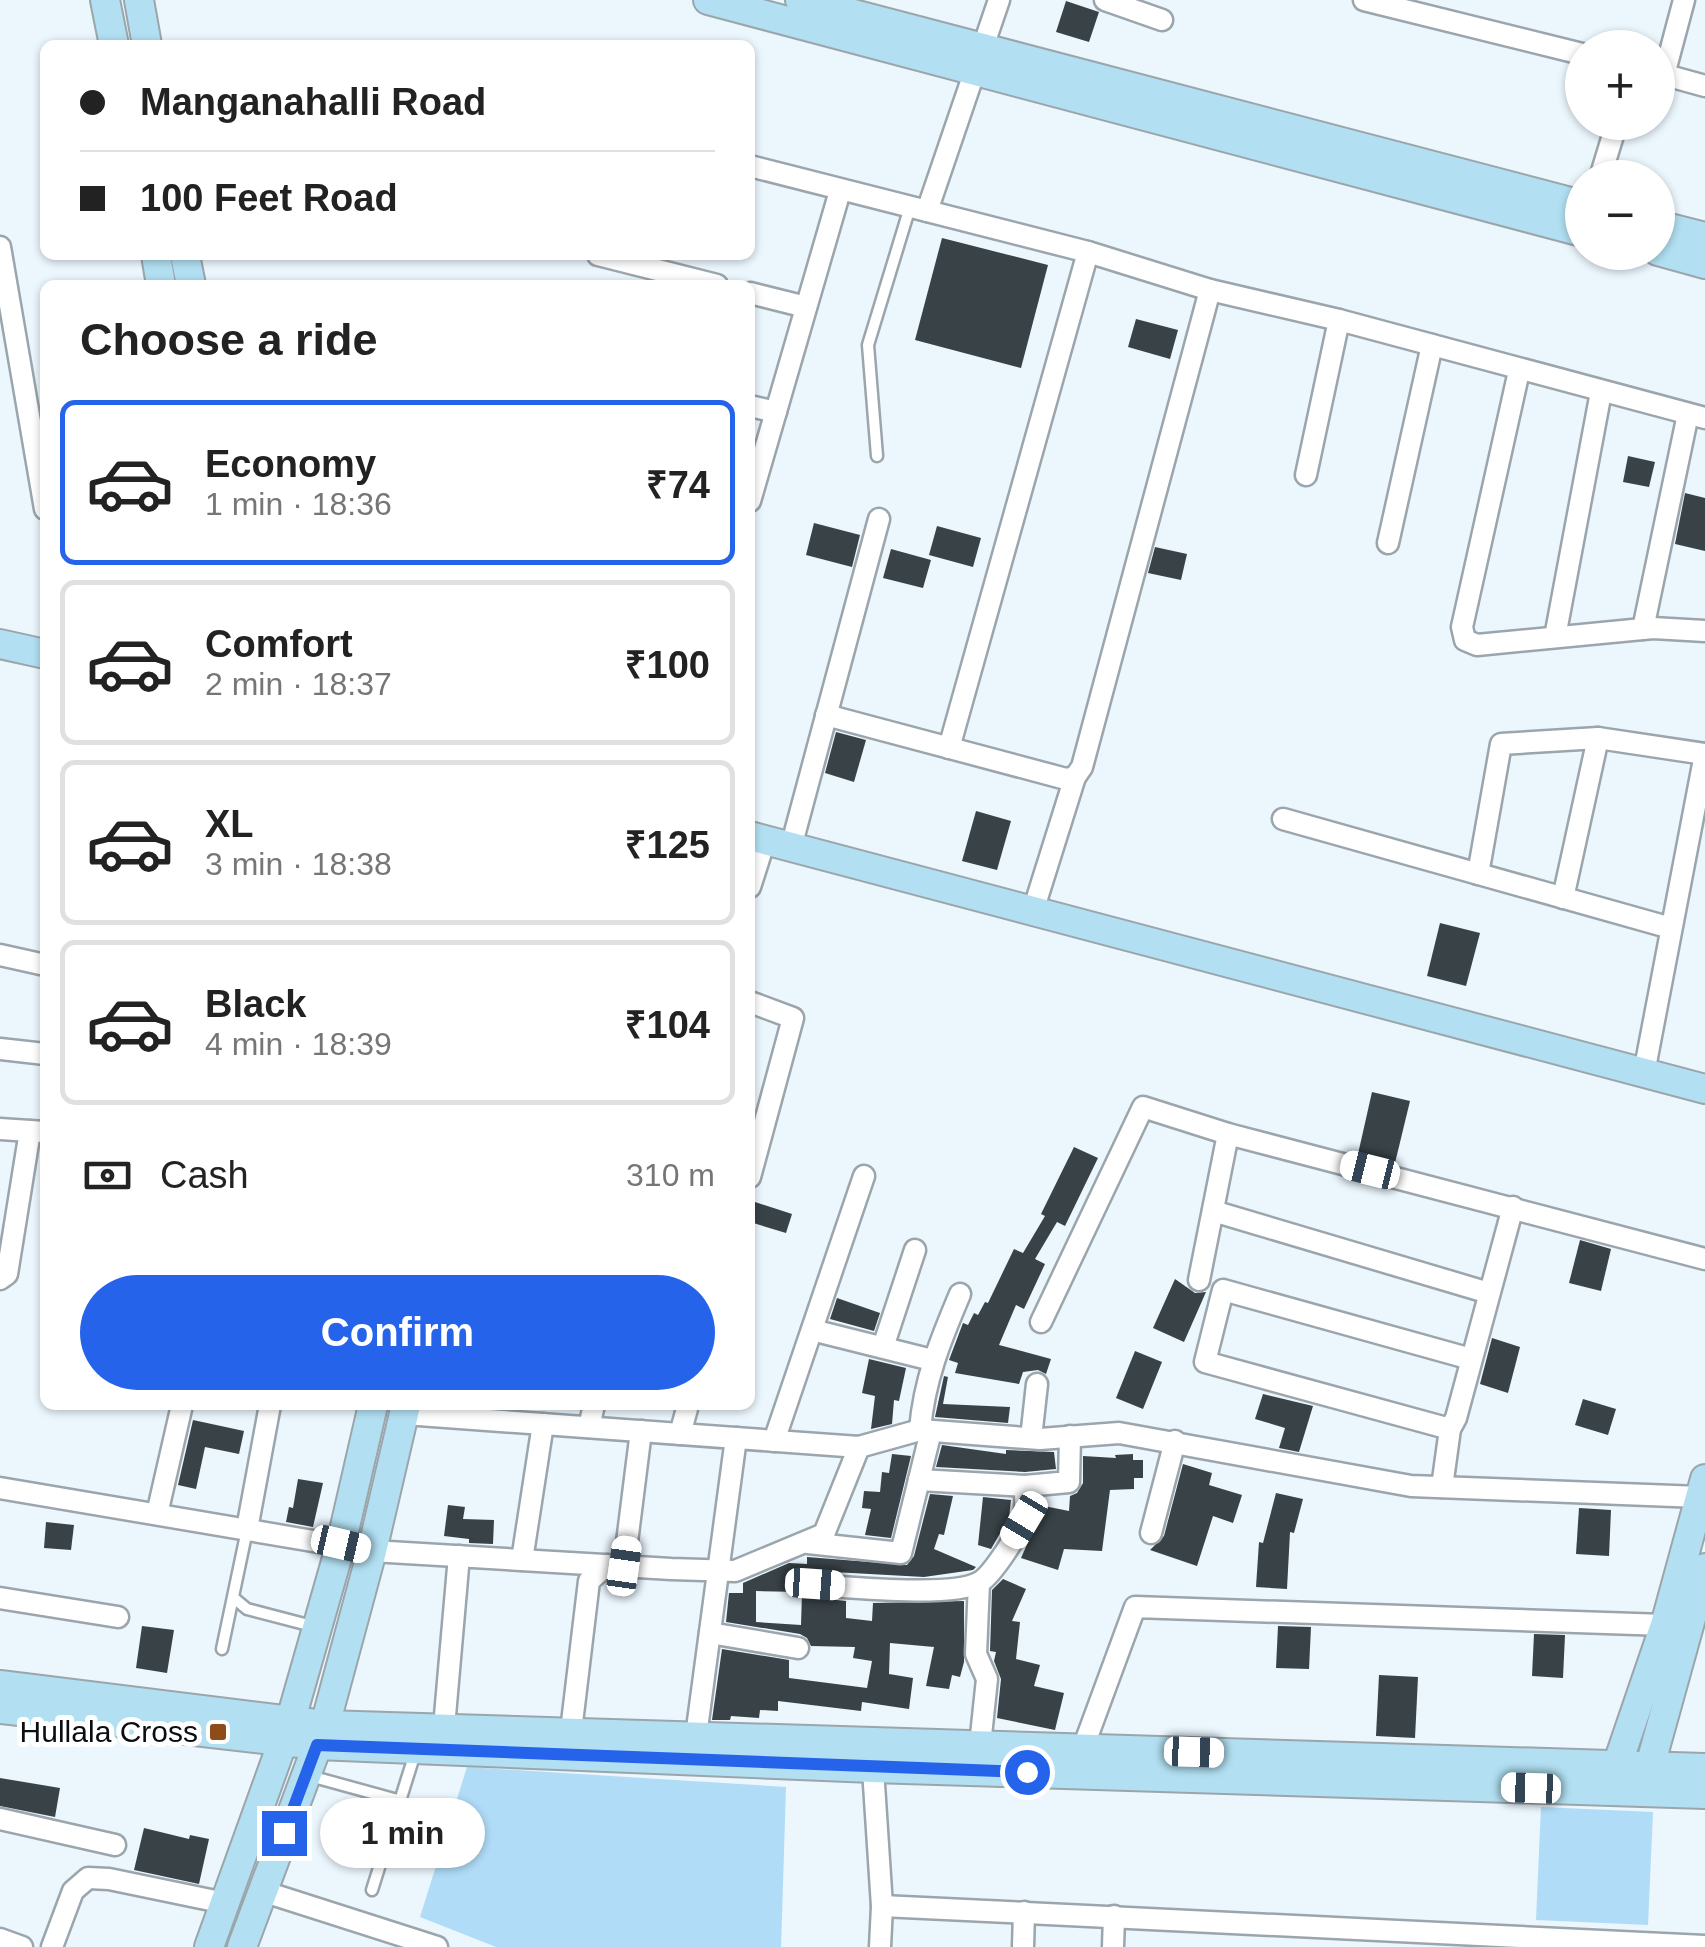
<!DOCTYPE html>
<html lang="en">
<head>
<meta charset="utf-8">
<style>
  :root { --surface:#fff; --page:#f6f6f6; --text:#222; --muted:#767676; --line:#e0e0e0; --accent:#2563eb }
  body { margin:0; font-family:Arial,sans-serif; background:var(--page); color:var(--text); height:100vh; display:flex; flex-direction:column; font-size:38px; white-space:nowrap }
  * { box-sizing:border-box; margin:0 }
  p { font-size:32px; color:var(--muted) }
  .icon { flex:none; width:55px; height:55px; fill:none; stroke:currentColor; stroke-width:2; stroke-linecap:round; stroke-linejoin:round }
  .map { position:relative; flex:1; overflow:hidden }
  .panel { position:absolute; left:40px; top:280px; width:715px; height:1130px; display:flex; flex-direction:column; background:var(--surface); border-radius:15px; box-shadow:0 2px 8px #0004 }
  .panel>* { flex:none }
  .guide { position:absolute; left:40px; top:40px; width:715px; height:220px; border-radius:15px; box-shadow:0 2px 8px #0004; display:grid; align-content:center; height:220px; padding:0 40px; background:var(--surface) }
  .tools { position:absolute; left:1565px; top:30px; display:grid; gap:20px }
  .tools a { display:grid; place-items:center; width:110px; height:110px; border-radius:50%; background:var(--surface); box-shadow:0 2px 8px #0004; font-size:50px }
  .end { position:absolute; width:45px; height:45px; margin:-22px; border:12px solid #2563eb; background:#fff; box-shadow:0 0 0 5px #fff }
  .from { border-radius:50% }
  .bubble { position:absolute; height:70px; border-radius:35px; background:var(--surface); box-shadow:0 2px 8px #0004; font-size:32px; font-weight:700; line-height:70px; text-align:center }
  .car { position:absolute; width:30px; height:60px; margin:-30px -15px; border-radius:12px; box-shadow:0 0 8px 2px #0007; background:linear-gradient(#fff 24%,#345 0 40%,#fff 0 76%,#345 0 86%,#fff 0) }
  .guide b { display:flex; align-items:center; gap:35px; height:95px; font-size:38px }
  .guide b+b { border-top:2px solid var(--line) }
  .guide i { width:25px; height:25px; background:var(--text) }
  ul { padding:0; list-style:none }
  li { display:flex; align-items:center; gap:30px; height:165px; margin:0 20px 15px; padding:0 20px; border:5px solid var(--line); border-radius:15px }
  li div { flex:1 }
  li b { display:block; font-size:38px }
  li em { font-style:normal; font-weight:700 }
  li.current { border-color:var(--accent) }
  li>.icon { width:90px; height:90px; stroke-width:1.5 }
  h2 { padding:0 40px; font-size:45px; line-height:120px }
  .pay { display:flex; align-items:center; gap:25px; height:110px; padding:0 40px; font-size:38px }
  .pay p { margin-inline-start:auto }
  .button { display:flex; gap:20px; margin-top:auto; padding:20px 40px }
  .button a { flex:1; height:115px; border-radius:60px; background:var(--accent); color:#fff; font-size:40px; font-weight:700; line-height:115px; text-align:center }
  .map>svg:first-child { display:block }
  .green { fill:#b0dcf7 }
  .building { fill:#394247; fill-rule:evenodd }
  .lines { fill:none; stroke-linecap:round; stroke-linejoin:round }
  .lane-casing { stroke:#9ba5ac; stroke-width:15 }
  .street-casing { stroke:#9ba5ac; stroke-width:25 }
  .secondary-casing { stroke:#9ba5ac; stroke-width:32 }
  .lane { stroke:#fff; stroke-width:10 }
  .street { stroke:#fff; stroke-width:20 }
  .secondary { stroke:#b2e0f2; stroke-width:28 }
  .route { stroke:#2563eb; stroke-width:12 }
  .poi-dot { fill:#8e4d18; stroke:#fff; stroke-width:4 }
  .labels { text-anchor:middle; stroke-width:10; stroke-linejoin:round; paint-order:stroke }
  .poi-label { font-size:30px; fill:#0a0e10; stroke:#fff; text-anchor:end }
</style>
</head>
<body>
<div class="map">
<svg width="1705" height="1947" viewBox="0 0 1705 1947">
  <rect width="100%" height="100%" fill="#ebf6fd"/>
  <!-- green -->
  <g class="green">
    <polygon points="467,1767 786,1787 781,1947 496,1947 420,1917"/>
    <polygon points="1541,1807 1653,1812 1648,1925 1536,1920"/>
  </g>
  <!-- building -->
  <g class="building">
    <polygon points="1066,1 1099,12 1089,42 1056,32"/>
    <polygon points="942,238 1048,265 1021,368 915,340"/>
    <polygon points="1136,319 1178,330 1170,359 1128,347"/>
    <polygon points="1628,456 1655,462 1649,487 1623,482"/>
    <polygon points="1685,493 1705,498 1705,551 1675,544"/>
    <polygon points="814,523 860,535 852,567 806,555"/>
    <polygon points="937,526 981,538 973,567 929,555"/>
    <polygon points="1155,547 1187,554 1181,580 1148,573"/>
    <polygon points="891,549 931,560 923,588 883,578"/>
    <polygon points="836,732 866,740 854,782 825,773"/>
    <polygon points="976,811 1011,821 997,870 962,861"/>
    <polygon points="1440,923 1480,933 1466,986 1427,976"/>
    <polygon points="1372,1092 1410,1101 1395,1163 1358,1154"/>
    <polygon points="1074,1147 1098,1158 1065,1226 1057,1222 1035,1259 1045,1264 1024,1309 1016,1305 999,1345 1051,1359 1046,1374 1038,1370 1023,1372 1019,1384 955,1373 958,1363 949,1360 963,1323 968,1325 974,1313 978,1315 985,1302 988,1303 1014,1249 1023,1253 1045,1216 1041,1214"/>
    <polygon points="755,1202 792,1214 786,1233 750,1222"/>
    <polygon points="1580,1240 1611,1249 1601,1291 1569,1283"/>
    <polygon points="1175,1279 1195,1293 1206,1292 1184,1342 1153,1328"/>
    <polygon points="837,1298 880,1313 874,1331 830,1319"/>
    <polygon points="1492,1338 1520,1347 1508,1393 1480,1384"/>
    <polygon points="1135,1351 1162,1362 1143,1409 1116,1398"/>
    <polygon points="869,1359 906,1368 899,1401 894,1400 892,1424 871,1429 875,1396 862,1393"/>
    <polygon points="944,1376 948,1377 943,1404 1010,1407 1008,1423 935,1417"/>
    <polygon points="1263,1394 1313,1406 1299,1452 1279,1448 1285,1428 1255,1419"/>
    <polygon points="1583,1399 1616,1409 1608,1435 1575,1425"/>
    <polygon points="193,1420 244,1431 239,1454 205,1447 196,1489 178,1485"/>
    <polygon points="942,1445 1006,1454 1006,1450 1054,1452 1056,1469 1025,1472 936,1467"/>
    <polygon points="892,1454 911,1456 891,1538 865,1535 871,1509 862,1508 864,1491 880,1492 882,1472 889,1473"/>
    <polygon points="1133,1454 1133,1460 1143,1460 1143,1478 1134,1478 1134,1489 1110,1490 1102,1551 1064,1549 1058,1570 1021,1558 1037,1522 1039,1505 1069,1511 1070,1496 1077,1493 1083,1483 1083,1456 1116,1458 1115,1455"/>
    <polygon points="1183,1464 1212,1473 1209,1485 1242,1495 1233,1523 1213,1516 1197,1566 1150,1550 1164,1536"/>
    <polygon points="298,1479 323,1483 313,1527 286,1522 289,1507 293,1508"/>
    <polygon points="1276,1493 1303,1499 1294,1533 1290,1532 1287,1589 1256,1587 1259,1542 1263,1543"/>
    <path d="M930 1494 953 1496 944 1535 939 1534 934 1549 976 1567 973 1570 924 1577 815 1571 804 1577 801 1585 808 1597 846 1601V1618L872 1621 873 1603 964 1601V1662L960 1677 952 1675 949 1689 926 1686 934 1647 890 1643 889 1674 913 1678 909 1709 862 1702 861 1711 778 1701V1711L760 1710 759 1718 731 1716 730 1720H712L722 1649 789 1660V1678L867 1688 872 1661 853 1658 855 1647 811 1646 807 1638 800 1634 726 1622 729 1593H743V1583L789 1563 807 1564V1557L907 1565 914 1556ZM756 1591 802 1592 801 1625 756 1622Z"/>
    <polygon points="983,1497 1011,1500 1009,1518 991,1549 978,1545"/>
    <polygon points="448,1505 465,1507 463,1519 494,1520 493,1544 469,1543 469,1539 444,1536"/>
    <polygon points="1579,1508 1611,1510 1609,1556 1576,1554"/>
    <polygon points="46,1522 74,1525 71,1550 44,1548"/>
    <polygon points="1003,1579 1026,1589 1012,1621 1020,1622 1016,1659 1040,1665 1034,1686 1064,1693 1055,1730 997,1718 1001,1679 994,1661 996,1652 990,1651 992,1590"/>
    <polygon points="142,1626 174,1630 167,1673 136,1668"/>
    <polygon points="1278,1626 1311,1627 1309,1669 1276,1668"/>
    <polygon points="1534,1634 1565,1635 1563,1678 1532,1676"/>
    <polygon points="1379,1675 1418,1677 1415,1738 1376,1736"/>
    <polygon points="0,1778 60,1788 55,1817 0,1806"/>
    <polygon points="144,1828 189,1839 190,1835 209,1839 199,1884 134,1870"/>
  </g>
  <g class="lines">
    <defs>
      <g id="lane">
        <polyline points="877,456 868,345 910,207"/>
        <polyline points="235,1599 247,1609 316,1627"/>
        <polyline points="222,1649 247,1530"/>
        <polyline points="310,1776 401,1801"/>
        <polyline points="372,1890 416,1750"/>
      </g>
      <g id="street">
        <polyline points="1105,0 1162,20"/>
        <polyline points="1364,0 1582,54"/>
        <polyline points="1658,73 1705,86"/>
        <polyline points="1664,75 1684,0"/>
        <polyline points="750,166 1088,252 1210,290 1339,320 1705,418"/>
        <polyline points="1600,178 1617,122"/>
        <polyline points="927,211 999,0"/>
        <polyline points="0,247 45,509"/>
        <polyline points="598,255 717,285"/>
        <polyline points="750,293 806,307"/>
        <polyline points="1519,371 1462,627 1465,640 1477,645 1653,628 1705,631"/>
        <polyline points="750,406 776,412"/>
        <polyline points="1306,475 1339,320"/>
        <polyline points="750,501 840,191"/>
        <polyline points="1388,543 1432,345"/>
        <polyline points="1643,629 1688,414"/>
        <polyline points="1555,637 1601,392"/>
        <polyline points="826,715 1066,779 1075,777 1082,767 1210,290"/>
        <polyline points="949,748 1088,252"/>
        <polyline points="1283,819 1671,928"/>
        <polyline points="791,847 879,519"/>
        <polyline points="1478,874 1501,744 1598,738 1705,754"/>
        <polyline points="750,887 765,840"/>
        <polyline points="1563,898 1598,738"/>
        <polyline points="1033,911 1075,777"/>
        <polyline points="0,955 45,965"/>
        <polyline points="750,1002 793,1018 750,1177"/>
        <polyline points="0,1049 45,1054"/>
        <polyline points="1644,1073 1705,754"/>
        <polyline points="0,1129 45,1132"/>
        <polyline points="1213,1211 1489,1293"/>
        <polyline points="0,1279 7,1274 30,1131"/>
        <polyline points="1199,1280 1228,1134"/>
        <polyline points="1041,1322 1143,1107 1228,1134 1705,1259"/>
        <polyline points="812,1330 932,1360"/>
        <polyline points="883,1347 915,1250"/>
        <polyline points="405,1414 859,1447"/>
        <polyline points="589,1427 594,1405"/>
        <polyline points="1450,1429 1205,1362 1223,1290 1471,1359"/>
        <path d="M920 1430C924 1380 941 1339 960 1294"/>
        <polyline points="680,1434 688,1405"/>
        <polyline points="1031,1438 1037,1384"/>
        <polyline points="774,1441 864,1176"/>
        <polyline points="919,1480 1025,1486"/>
        <polyline points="1442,1487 1450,1429 1456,1418 1513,1207"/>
        <polyline points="0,1488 372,1551 671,1569 735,1571 824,1534 859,1447 920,1430 1040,1439 1119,1433 1411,1486 1700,1497"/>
        <polyline points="157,1514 182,1405"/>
        <polyline points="247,1529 270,1405"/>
        <polyline points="1151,1533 1175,1441"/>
        <polyline points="808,1543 901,1553 931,1431"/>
        <polyline points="522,1560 543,1424"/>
        <polyline points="624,1566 641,1431"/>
        <polyline points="979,1583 976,1654 987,1679 980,1745"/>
        <path d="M815 1585C849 1587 952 1598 980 1582 992 1575 1021 1531 1024 1517 1026 1508 1025 1496 1025 1486L1069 1482 1070 1436"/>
        <polyline points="0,1598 118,1617"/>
        <polyline points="710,1633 798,1648"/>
        <polyline points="444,1727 459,1556"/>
        <polyline points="571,1731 589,1581 607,1565"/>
        <polyline points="696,1736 736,1438"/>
        <polyline points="1083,1748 1135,1607 1665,1625"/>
        <polyline points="872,1754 882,1906 880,1947"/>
        <polyline points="0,1819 115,1845"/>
        <polyline points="262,1891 437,1947"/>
        <polyline points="882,1906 1705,1946"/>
        <polyline points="0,1939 22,1947"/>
        <polyline points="52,1947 73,1891 88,1878 109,1879 225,1903"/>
        <polyline points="1023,1947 1024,1912"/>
        <polyline points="1113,1947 1114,1916"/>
      </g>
      <g id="secondary">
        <polyline points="105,0 114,45"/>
        <polyline points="139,0 147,45"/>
        <polyline points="708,0 1582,232"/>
        <polyline points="800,0 1582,205"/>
        <polyline points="1658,225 1705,237"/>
        <polyline points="1658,251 1705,264"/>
        <polyline points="156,255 161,285"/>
        <polyline points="185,255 191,285"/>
        <polyline points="0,644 45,654"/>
        <polyline points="750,836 1705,1089"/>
        <polyline points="0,1685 325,1725 1705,1768"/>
        <polyline points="0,1709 317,1745 872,1768 1705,1794"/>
        <polyline points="1612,1780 1665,1625 1705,1479"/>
        <polyline points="1645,1784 1705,1568"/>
        <polyline points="209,1947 291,1719 341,1544 373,1405"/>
        <polyline points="242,1947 325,1725 372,1551 406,1405"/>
      </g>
    </defs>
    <!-- lane casing -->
    <use href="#lane" class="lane-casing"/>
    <!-- street casing -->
    <use href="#street" class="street-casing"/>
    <!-- secondary casing -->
    <use href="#secondary" class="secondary-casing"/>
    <!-- lane -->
    <use href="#lane" class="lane"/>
    <!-- street -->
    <use href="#street" class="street"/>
    <!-- secondary -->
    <use href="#secondary" class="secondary"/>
  </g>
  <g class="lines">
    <!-- route -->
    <polyline class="route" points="284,1833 317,1745 1027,1772"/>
  </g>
  <!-- markers -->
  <rect class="poi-dot" x="208" y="1722" width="20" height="20" rx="5"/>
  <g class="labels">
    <!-- poi labels -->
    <g class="poi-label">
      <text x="198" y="1742">Hullala Cross</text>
    </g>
  </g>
</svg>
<div class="tools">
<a>+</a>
<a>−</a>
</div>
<i class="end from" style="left:1027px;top:1772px"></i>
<i class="end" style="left:284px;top:1833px"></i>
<div class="bubble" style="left:320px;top:1798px;width:165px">1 min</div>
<i class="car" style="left:1370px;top:1170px;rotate:284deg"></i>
<i class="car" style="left:1024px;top:1520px;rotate:211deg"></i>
<i class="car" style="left:341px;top:1544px;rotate:103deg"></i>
<i class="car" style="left:624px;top:1566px;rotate:8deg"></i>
<i class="car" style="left:815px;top:1584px;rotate:94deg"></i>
<i class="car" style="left:1194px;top:1752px;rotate:92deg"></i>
<i class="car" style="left:1531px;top:1788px;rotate:272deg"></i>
<div class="guide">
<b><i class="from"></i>Manganahalli Road</b>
<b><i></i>100 Feet Road</b>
</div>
<section class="panel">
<h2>Choose a ride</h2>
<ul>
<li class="current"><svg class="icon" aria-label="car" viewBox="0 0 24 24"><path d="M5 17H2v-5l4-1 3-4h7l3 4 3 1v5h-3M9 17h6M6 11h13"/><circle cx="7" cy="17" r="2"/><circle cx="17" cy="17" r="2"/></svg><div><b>Economy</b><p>1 min · 18:36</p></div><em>₹74</em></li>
<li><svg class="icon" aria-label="car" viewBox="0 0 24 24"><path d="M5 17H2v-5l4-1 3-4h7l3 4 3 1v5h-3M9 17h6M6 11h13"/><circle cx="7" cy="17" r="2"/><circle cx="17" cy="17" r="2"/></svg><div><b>Comfort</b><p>2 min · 18:37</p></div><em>₹100</em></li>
<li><svg class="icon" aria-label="car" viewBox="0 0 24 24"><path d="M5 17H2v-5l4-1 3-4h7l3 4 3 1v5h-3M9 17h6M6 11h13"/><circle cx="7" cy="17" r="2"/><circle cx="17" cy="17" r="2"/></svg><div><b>XL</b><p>3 min · 18:38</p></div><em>₹125</em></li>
<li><svg class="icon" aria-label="car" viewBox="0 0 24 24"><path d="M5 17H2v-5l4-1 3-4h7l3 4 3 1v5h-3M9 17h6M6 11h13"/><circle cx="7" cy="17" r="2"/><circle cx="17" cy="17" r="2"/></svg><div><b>Black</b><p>4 min · 18:39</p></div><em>₹104</em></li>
</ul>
<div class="pay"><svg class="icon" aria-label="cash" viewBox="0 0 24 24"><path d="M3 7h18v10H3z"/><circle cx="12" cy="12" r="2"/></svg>Cash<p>310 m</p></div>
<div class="button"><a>Confirm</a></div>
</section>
</div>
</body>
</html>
